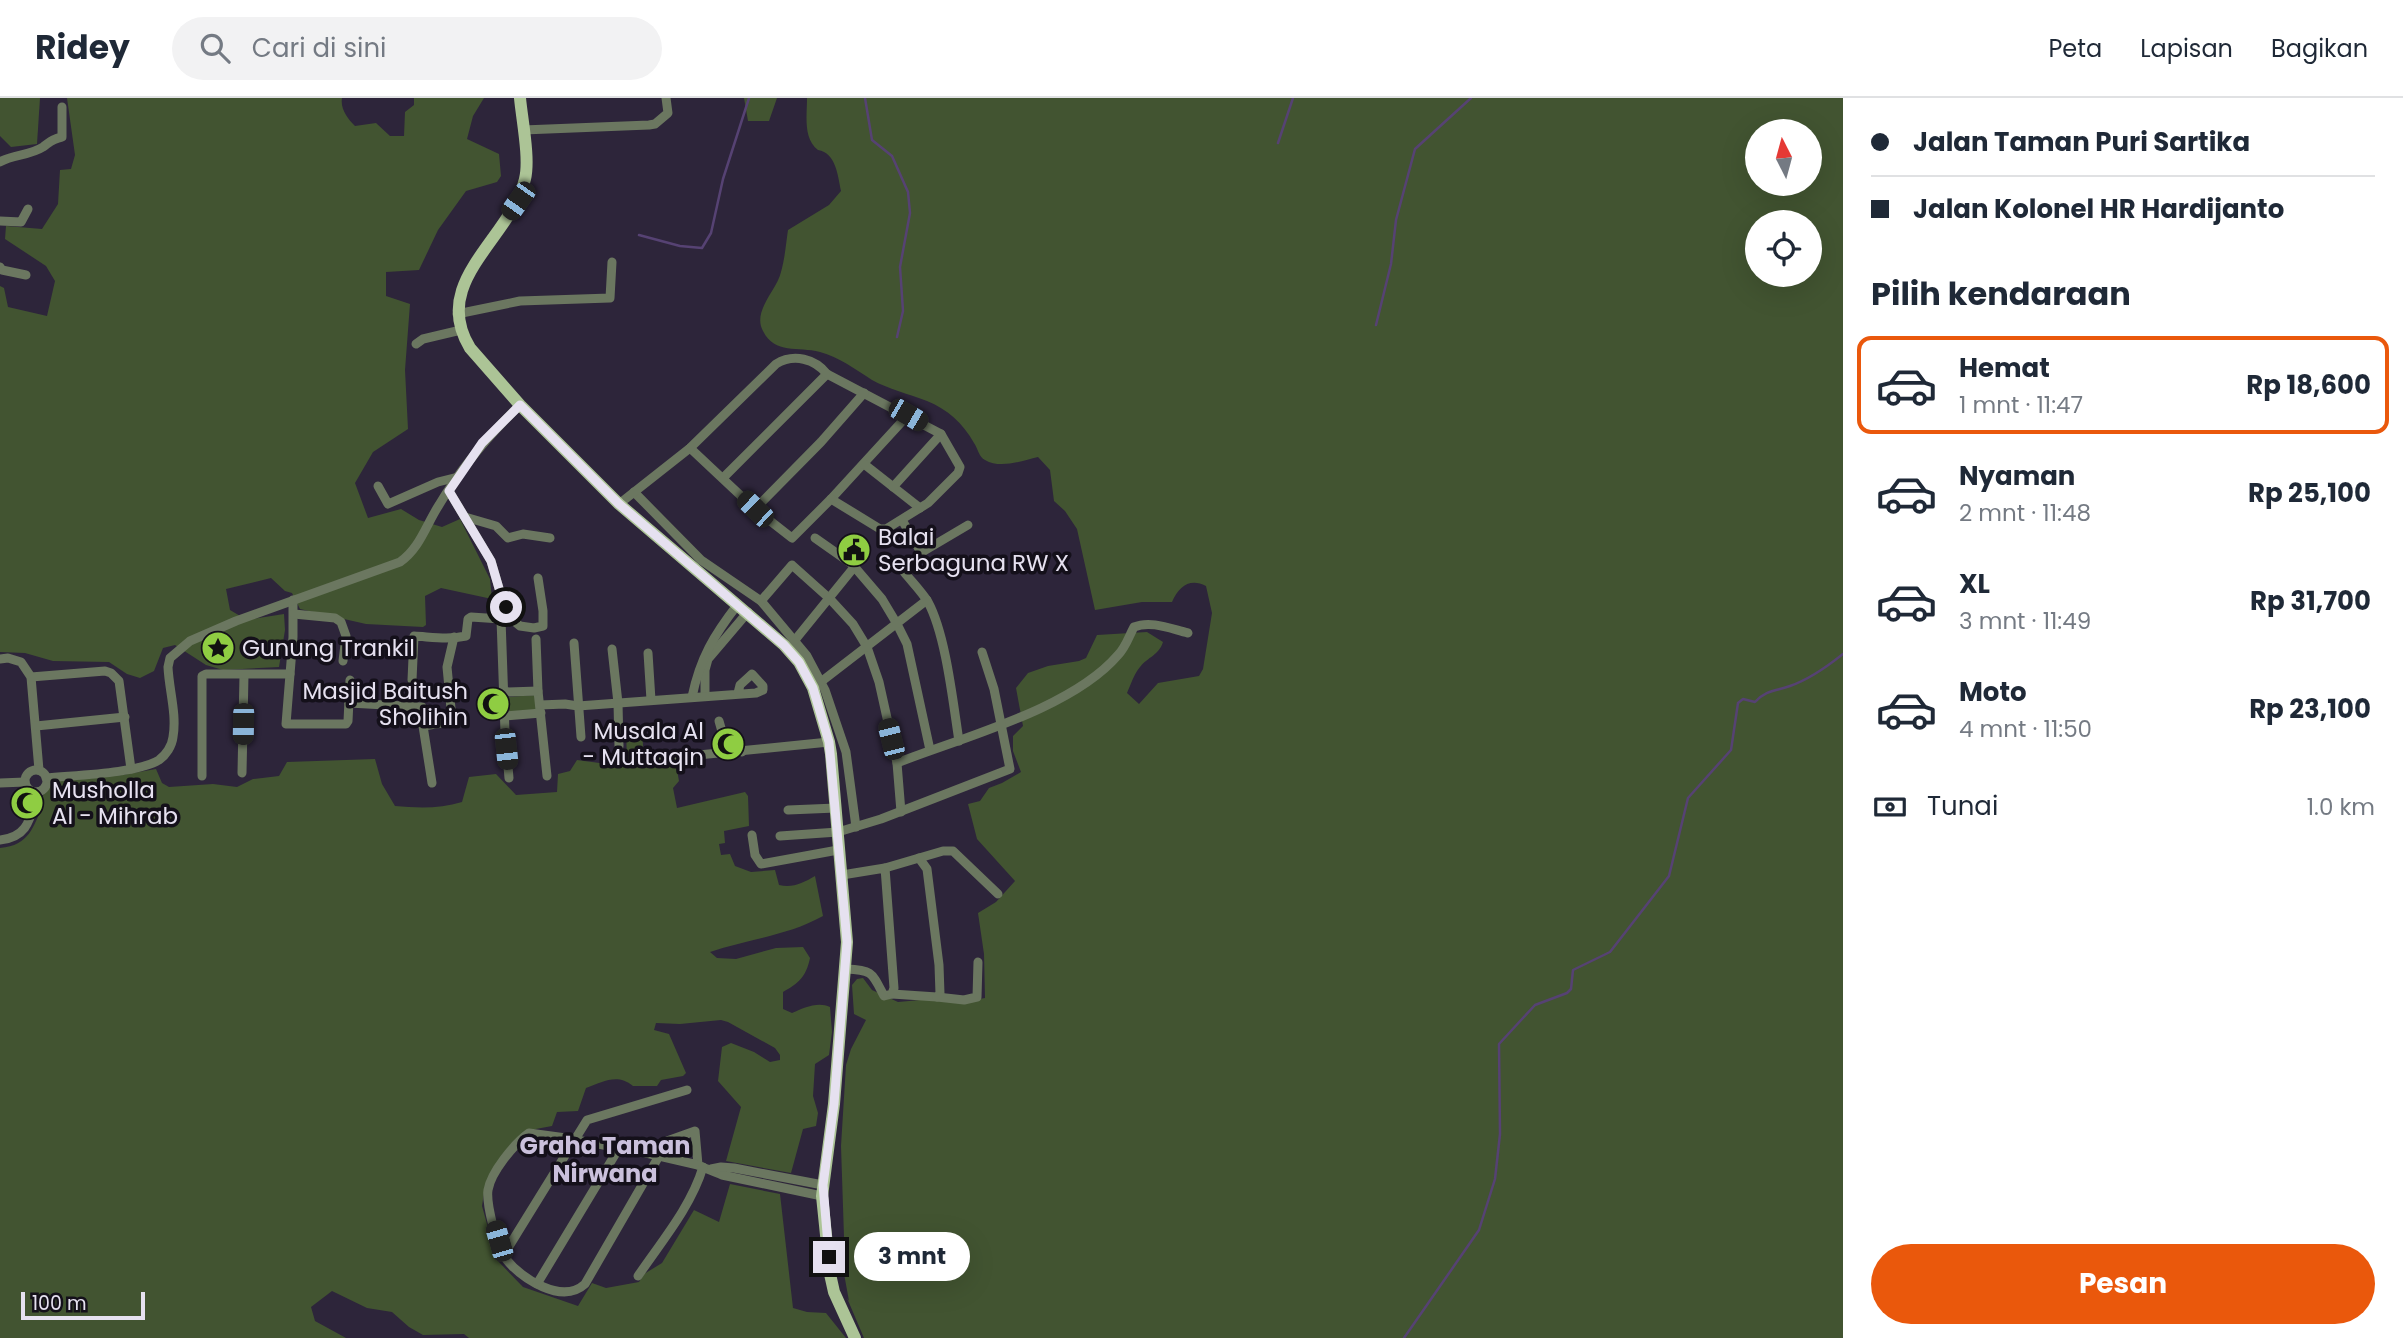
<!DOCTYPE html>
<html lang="id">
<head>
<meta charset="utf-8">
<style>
  :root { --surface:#fff; --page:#f2f2f3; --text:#1f2937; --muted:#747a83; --line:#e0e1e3; --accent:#ea580c }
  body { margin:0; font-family:Poppins,sans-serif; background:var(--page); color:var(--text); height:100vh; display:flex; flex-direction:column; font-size:26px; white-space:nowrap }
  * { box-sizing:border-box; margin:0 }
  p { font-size:23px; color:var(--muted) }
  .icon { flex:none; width:38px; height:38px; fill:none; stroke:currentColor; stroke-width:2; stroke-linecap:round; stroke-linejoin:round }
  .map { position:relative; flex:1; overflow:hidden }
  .drawer { display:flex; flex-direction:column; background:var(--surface); width:560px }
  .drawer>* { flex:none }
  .banner { display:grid; align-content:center; height:154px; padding:0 28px; background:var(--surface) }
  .needle { width:46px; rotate:354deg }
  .controls { position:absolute; left:1745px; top:21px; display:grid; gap:14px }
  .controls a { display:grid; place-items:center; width:77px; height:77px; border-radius:50%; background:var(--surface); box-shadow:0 7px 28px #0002; font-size:35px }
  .scale { position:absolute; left:21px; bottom:18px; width:124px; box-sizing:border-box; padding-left:7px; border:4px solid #e6e1f0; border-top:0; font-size:19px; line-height:24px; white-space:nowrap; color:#e6e1f0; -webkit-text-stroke:5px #14101a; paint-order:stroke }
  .end { position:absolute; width:32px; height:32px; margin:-16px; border:9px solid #e6e1f0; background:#111; box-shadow:0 0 0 4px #111 }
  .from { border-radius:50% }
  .bubble { position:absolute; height:49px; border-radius:24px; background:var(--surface); box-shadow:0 7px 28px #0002; font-size:23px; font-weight:700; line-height:49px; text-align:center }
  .car { position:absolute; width:21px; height:42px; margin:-21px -10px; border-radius:9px; box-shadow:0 0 5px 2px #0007; background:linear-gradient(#222 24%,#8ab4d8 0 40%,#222 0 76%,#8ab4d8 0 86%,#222 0) }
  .banner b { display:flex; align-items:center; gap:24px; height:66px; font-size:26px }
  .banner b+b { border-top:2px solid var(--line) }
  .banner i { width:18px; height:18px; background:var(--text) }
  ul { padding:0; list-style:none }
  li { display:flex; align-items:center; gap:21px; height:98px; margin:0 14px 10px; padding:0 14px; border:4px solid transparent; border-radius:14px }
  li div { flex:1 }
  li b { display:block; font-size:26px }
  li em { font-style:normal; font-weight:700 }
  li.active { border-color:var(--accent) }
  li>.icon { width:63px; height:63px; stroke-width:1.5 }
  h2 { padding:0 28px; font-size:32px; line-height:84px }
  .pay { display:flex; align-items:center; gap:18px; height:77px; padding:0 28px; font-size:26px }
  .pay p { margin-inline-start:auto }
  .cta { display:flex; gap:14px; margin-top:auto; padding:14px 28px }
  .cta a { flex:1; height:80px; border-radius:42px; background:var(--accent); color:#fff; font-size:28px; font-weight:700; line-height:80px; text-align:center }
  header { display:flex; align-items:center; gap:42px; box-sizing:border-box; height:98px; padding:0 35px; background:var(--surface); border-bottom:2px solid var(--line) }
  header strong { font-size:33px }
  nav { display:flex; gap:38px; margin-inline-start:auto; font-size:24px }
  .search { width:490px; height:63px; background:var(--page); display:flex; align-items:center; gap:18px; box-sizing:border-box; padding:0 24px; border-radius:38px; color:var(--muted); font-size:26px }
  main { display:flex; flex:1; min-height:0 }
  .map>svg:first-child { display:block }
  .green { fill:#425431; fill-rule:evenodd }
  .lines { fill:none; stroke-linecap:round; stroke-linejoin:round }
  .stream { stroke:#564273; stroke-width:2.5 }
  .minor { stroke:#6b7760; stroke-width:9 }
  .major { stroke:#acc496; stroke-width:12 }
  .route { stroke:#e6e1f0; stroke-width:9 }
  .labels { text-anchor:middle; stroke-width:7; stroke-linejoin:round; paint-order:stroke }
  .poi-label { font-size:23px; fill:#e6e1f0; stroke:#14101a; text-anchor:start }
  .neighbourhood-label { font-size:24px; font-weight:bold; fill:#cac0dc; stroke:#14101a }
</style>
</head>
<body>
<header>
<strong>Ridey</strong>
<div class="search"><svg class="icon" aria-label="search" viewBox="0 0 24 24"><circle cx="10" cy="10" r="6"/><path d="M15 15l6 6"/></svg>Cari di sini</div>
<nav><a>Peta</a><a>Lapisan</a><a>Bagikan</a></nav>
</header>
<main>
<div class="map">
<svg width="1843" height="1240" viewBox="0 0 1843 1240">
  <rect width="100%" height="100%" fill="#2d253a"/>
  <!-- green -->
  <g class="green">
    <polygon points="0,0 40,0 37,46 11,49 0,38"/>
    <path d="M67 0H342C340 11 348 21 355 28L376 25 390 38H404L405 14 414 7V0H484L473 18 467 41 499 56 501 78 497 84 466 93 438 132 419 172 386 174V198L410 206 405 272 408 331 373 354 355 385 368 420 401 411 419 422 442 429 460 421 490 481 492 501 441 490 425 498 426 527 423 529 366 526 300 511 292 495 285 493 271 480 226 491 230 512 247 522 284 516 285 532 279 569 223 572 206 567 175 547 163 550 154 573 140 580 127 576 109 564 53 563 25 555 0 554V188L4 190 8 209 47 218 55 183 46 168 5 141 6 128 42 131 58 106 60 72 71 71 75 57Z"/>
    <polygon points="744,0 777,0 769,23 748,23"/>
    <path d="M807 0H1843V1240H864L847 1200 849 1203 841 1159 845 1169 841 1048 846 967 851 951 866 922 854 916 852 887 857 881 863 880 872 892 898 904 942 900 963 904 985 900 984 856 978 815 996 804 1015 783 977 741 968 706 980 703 989 690 1002 685 1021 674 1013 653V638L1023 628 1016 590 1028 575 1048 568 1079 563 1086 560 1097 537 1147 534 1163 544C1159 557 1148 559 1140 569 1134 576 1131 586 1127 595L1139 606 1158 585 1199 578 1203 571 1212 515 1206 488C1190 480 1179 488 1172 504H1142L1095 512 1077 431 1065 413 1054 403 1050 372 1038 359C1022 363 1000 371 985 362 979 359 978 351 974 345 963 325 947 311 927 303 909 296 888 291 872 282 855 271 839 259 820 254 798 248 775 257 763 233 752 213 777 192 781 174 785 160 786 145 788 132L829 107 841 93C838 78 836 55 818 52 803 40 807 18 807 0ZM1757 33H1810V86H1757ZM1757 124H1810V177H1757Z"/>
    <polygon points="536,597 537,612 508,614 507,599"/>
    <path d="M642 628 644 667 676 666 679 683 673 690 677 710 745 694 748 698 749 728 724 733 725 745 719 746 721 757 730 756 735 768 751 774 775 772 779 787C793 790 803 785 815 778L823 818C787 838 748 841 710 854L717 860 736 861 776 850 803 849 810 860C806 879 799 885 783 894V911L792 915C803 910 818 903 830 909L832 934 829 957 815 966 813 998 818 1015 816 1028 803 1031 791 1075 726 1063 741 1009 718 983 722 949 731 945 754 954 770 964 780 962V957L775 950 728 924 721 922 680 926 656 925 654 932 669 936 686 975 683 978 661 982 657 988H633C617 975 603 984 586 990L578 1013 557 1014 552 1028 525 1033 485 1088 482 1108 497 1162 523 1189 578 1208 592 1185 606 1190 639 1184 644 1176 662 1165 694 1112 719 1124 730 1086 780 1096 793 1210 807 1214 826 1215 846 1240H469L464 1236 423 1237 409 1229 392 1214 367 1210 332 1193 311 1209 315 1223 346 1240H0V750C30 747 32 730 44 706L42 699 52 683 122 677 156 671 162 685 169 689 213 686 237 689 253 681 279 678 287 664 375 661 382 686 395 708C417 710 440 711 462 704L469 679 496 676 516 697 557 694 558 676 570 673 577 662 607 666 627 664 626 630Z"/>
  </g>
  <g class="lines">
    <!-- stream -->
    <g class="stream">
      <polyline points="865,0 872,42 892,58 908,94 910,115 900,169 903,213 897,239"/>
      <polyline points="1278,45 1293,0"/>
      <polyline points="639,137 680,148 702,150 711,135 723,81 749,0"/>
      <polyline points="1376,227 1391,166 1396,122 1415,51 1471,0"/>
      <path d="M1404 1240 1479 1132 1495 1081 1500 1036 1499 946 1535 907 1567 895 1571 891 1573 872 1610 854 1669 778 1688 700 1731 652 1738 605 1743 601 1755 604C1766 592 1776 593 1790 588 1808 582 1828 568 1843 556"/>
    </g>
    <!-- minor -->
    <g class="minor">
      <polyline points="523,32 649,27 655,26 668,15 666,0"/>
      <path d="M0 64C13 56 29 58 43 49 50 44 52 41 62 39V9"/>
      <polyline points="0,123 21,124 28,111"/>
      <polyline points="0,169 2,172 26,177"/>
      <polyline points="457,216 520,203 610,200 612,164"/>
      <polyline points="416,246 423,241 461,232"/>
      <polyline points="690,350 755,411 792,440 831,401 908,317"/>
      <polyline points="864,366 920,410"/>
      <polyline points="723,380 827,276"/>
      <polyline points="378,388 388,406 438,384 458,379"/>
      <polyline points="893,389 941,336"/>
      <polyline points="449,393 491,463 503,504 509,519 520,528 534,530 543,528 543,513 538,480"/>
      <polyline points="634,394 701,462 761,503 807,558 825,592 846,654 856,729"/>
      <path d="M619 406 690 350 776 266C794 255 815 261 827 276L941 336 960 369 958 375 928 405 886 431H880L831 401"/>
      <polyline points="755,411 821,344 864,295"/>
      <polyline points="465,419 496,428 508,440 523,436 550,440"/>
      <polyline points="902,422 919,451 924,453 968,427"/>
      <polyline points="815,440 852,466 882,501 897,526 907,546 930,652"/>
      <path d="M904 474C912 484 922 494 928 504 946 537 953 605 959 643"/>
      <polyline points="293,502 293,539 286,626 346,626 348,623 350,582"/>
      <polyline points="761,503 792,467 830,501 853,526 867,549 879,584 897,665 901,714"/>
      <polyline points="294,516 335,520 341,524 346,538 343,563"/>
      <polyline points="536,541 538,593 547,678"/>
      <polyline points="795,542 855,468"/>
      <polyline points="574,545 581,639"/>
      <polyline points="612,551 618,605 619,648"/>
      <polyline points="648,555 651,602"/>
      <polyline points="0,561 8,560 21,564 31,579 39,672"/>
      <polyline points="31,579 105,573 111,575 119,583 131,671"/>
      <path d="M412 582 414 538C432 539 448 542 466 538L468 521 471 519 501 521 505 634 509 680"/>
      <polyline points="822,583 927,502"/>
      <polyline points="504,594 538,593"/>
      <polyline points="705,598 705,572 708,561 748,514"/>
      <path d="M692 599C700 560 714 537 738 506"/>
      <polyline points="349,605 422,609 423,628 432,685"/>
      <polyline points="540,607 565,606 578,608 756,595 763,592 763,588 752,576 740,587 738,595"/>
      <polyline points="505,618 541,615"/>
      <polyline points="719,623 723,637 731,637 739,642 742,654"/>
      <polyline points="36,628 125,619"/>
      <polyline points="423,628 449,624 452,621 447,569 454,539"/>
      <polyline points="648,662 829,644"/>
      <path d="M897 665C963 639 1072 611 1118 557 1126 549 1129 538 1134 529 1151 522 1171 531 1188 535"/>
      <circle cx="36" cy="683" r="11"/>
      <polyline points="242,675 244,577"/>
      <polyline points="202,678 202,578 206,576 290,576"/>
      <path d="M46 680C75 677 136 676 159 662 166 657 172 648 173 639 177 616 169 592 168 569L170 560 190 543 236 523 400 464C420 450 426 427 439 407 461 370 489 337 520 307"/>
      <polyline points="0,685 25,684"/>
      <polyline points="788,712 836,710"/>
      <polyline points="752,737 755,757 761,766 838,752"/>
      <polyline points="780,738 838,734 881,721 1010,671 994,591 982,554"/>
      <path d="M0 742C30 739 30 718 38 694"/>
      <polyline points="885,770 943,753 953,753 998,796"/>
      <path d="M842 777 885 770 894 890 892 896 884 898C872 875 873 872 846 871"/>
      <polyline points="892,896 937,899 940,896 939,867 927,771 919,760"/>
      <polyline points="937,899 964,902 977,899 978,864"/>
      <polyline points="646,1055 667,1043 695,1033 698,1067"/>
      <path d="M659 1058 585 1186C562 1207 522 1181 505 1160 497 1150 486 1105 488 1092 491 1074 514 1046 529 1035L566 1040 646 1055 698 1067C706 1071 714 1073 722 1077L822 1098"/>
      <polyline points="711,1071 721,1069 734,1070 823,1087"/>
      <polyline points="503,1158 587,1022 687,992"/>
      <path d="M638 1178C661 1144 691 1109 703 1069"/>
      <polyline points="537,1186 619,1050"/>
    </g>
    <!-- major -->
    <path class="major" d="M520 0C522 22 530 61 525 81 511 141 429 183 470 250L520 307 619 406 784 547 799 564 813 590 829 644 831 656 847 844 834 1006 822 1098 830 1176 834 1194 855 1240"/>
  </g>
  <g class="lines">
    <!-- route -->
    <polyline class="route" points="506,509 503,504 491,463 449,393 482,345 520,307 619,406 784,547 799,564 813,590 829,644 847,844 834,1006 823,1087 829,1159"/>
  </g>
  <!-- icons -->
  <defs>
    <symbol id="civic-disc" viewBox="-11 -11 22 22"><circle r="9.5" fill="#8fcd42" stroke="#14101a"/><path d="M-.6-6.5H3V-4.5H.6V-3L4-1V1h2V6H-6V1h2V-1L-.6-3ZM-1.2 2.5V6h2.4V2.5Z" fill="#111"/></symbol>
    <symbol id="sight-disc" viewBox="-11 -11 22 22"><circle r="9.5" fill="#8fcd42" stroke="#14101a"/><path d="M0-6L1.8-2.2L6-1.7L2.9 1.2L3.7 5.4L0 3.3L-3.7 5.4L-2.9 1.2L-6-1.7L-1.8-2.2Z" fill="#111"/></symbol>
    <symbol id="mosque-disc" viewBox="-11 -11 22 22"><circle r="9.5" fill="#8fcd42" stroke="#14101a"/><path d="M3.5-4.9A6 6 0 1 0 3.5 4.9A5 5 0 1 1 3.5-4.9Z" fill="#111"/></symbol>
  </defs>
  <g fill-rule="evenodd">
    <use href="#civic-disc" x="835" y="433" width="38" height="38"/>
    <use href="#sight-disc" x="199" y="531" width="38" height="38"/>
    <use href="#mosque-disc" x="474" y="587" width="38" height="38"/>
    <use href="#mosque-disc" x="709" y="627" width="38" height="38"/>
    <use href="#mosque-disc" x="8" y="686" width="38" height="38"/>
  </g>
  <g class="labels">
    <!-- poi labels -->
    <g class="poi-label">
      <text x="878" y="447">Balai<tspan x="878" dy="26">Serbaguna RW X</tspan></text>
      <text x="242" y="558">Gunung Trankil</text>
      <text x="468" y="601" text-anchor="end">Masjid Baitush<tspan x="468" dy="26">Sholihin</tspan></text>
      <text x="704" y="641" text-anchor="end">Musala Al<tspan x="704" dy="26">- Muttaqin</tspan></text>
      <text x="52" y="700">Musholla<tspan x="52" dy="26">Al - Mihrab</tspan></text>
    </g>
    <!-- neighbourhood labels -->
    <g class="neighbourhood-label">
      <text x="605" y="1056">Graha Taman<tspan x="605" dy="28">Nirwana</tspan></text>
    </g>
  </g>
</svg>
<div class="controls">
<a><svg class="needle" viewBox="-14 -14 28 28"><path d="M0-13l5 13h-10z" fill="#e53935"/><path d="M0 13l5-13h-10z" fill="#747a83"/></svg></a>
<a><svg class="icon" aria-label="locate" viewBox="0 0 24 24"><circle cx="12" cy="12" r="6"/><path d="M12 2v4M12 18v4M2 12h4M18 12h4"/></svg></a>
</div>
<div class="scale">100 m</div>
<i class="end from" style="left:506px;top:509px"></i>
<i class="end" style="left:829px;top:1159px"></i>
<div class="bubble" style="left:854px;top:1134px;width:116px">3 mnt</div>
<i class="car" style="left:518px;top:103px;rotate:215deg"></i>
<i class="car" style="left:908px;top:317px;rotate:120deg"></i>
<i class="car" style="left:755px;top:411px;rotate:314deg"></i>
<i class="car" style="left:243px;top:626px;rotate:181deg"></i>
<i class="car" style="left:891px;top:641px;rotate:346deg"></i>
<i class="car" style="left:506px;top:651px;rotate:174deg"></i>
<i class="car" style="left:499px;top:1143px;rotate:344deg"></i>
</div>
<section class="drawer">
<div class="banner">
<b><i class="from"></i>Jalan Taman Puri Sartika</b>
<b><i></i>Jalan Kolonel HR Hardijanto</b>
</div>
<h2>Pilih kendaraan</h2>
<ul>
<li class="active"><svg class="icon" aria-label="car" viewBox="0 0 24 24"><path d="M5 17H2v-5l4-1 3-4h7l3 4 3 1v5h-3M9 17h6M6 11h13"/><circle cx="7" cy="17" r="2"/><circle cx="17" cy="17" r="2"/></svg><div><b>Hemat</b><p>1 mnt · 11:47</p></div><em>Rp 18,600</em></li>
<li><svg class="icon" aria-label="car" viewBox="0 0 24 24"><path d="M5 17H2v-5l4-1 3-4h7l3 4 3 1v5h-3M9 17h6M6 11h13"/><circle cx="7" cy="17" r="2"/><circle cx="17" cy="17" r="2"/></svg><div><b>Nyaman</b><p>2 mnt · 11:48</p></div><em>Rp 25,100</em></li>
<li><svg class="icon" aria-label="car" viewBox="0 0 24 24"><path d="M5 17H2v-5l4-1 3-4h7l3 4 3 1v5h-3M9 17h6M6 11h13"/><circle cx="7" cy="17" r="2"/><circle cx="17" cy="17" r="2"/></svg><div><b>XL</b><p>3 mnt · 11:49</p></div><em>Rp 31,700</em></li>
<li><svg class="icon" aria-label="car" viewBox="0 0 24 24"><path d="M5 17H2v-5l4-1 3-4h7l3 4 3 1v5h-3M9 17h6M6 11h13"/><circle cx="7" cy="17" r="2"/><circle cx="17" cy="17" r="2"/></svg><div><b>Moto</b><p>4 mnt · 11:50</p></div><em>Rp 23,100</em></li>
</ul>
<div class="pay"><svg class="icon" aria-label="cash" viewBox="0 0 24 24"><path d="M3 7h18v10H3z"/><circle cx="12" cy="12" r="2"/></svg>Tunai<p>1.0 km</p></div>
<div class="cta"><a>Pesan</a></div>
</section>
</main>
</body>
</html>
